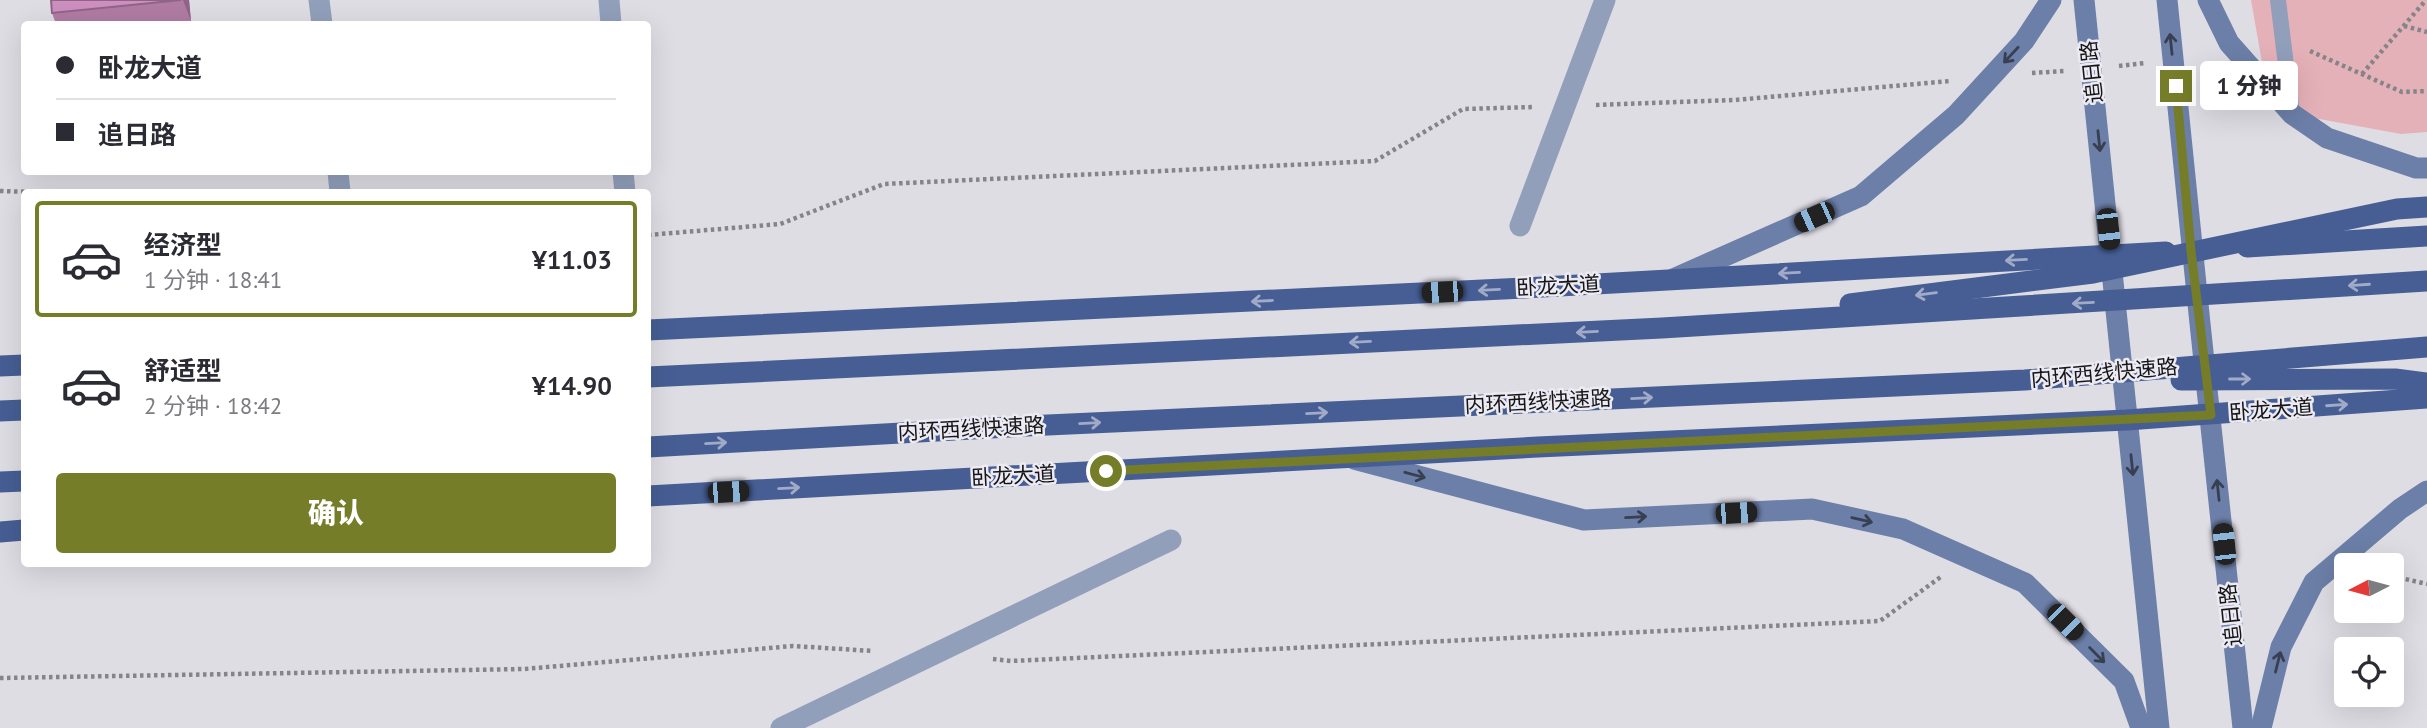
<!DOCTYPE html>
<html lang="zh">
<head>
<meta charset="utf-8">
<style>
  :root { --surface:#fff; --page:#f2f2f3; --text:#2b2b33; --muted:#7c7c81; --line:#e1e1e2; --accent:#757d29 }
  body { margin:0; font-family:"PT Sans","Noto Sans SC",sans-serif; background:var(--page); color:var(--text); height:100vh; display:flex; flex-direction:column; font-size:26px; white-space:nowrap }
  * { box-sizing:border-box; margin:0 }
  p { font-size:23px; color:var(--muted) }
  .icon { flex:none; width:38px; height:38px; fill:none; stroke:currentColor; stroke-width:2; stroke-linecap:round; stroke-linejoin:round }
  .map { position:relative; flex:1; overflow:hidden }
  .details { position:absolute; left:21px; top:189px; width:630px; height:378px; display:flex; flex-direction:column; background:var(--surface); border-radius:7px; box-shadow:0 7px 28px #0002 }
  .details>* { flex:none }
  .hud { position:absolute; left:21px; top:21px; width:630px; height:154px; border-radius:7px; box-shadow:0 7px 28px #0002; display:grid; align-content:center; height:154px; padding:0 35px; background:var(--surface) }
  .needle { width:46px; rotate:264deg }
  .fabs { position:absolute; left:2334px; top:553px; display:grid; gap:14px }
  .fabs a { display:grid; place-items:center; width:70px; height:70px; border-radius:7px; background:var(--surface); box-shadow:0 7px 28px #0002; font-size:35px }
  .end { position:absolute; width:32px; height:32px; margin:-16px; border:9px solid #757d29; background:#fff; box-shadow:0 0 0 4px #fff }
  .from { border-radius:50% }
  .bubble { position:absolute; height:49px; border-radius:7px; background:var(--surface); box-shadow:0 7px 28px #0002; font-size:23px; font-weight:800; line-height:49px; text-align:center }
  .car { position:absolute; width:21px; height:42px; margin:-21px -10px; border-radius:9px; box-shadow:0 0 5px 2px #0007; background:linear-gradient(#222 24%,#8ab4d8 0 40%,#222 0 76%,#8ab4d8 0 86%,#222 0) }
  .hud b { display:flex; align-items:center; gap:24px; height:66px; font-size:26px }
  .hud b+b { border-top:2px solid var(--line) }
  .hud i { width:18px; height:18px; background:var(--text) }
  ul { padding:12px 0 0; list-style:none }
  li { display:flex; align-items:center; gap:21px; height:116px; margin:0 14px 10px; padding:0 21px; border:4px solid transparent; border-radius:7px }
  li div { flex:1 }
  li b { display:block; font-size:26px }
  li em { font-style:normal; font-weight:800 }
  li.on { border-color:var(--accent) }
  li>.icon { width:63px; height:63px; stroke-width:1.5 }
  .primary-button { display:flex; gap:14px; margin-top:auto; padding:14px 35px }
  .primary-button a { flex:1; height:80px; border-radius:7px; background:var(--accent); color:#fff; font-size:28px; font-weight:800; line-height:80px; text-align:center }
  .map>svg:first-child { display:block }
  .green { fill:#e5b1b8 }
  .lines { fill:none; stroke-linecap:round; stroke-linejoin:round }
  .path { stroke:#858488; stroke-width:4.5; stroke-dasharray:3.5 3.5; stroke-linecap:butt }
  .service { stroke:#919fbb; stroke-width:16 }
  .minor { stroke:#919fbb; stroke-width:21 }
  .tertiary { stroke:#919fbb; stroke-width:21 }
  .secondary { stroke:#6c7fa8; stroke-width:21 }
  .trunk { stroke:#465e94; stroke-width:21 }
  .trunk-bridge { stroke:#465e94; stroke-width:21 }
  .wall { fill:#b07ba4 }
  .shaded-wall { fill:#906486 }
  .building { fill:#cd8fbf; stroke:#906486; stroke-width:2 }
  .oneway { stroke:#383f51 }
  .oneway2 { stroke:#a1abc8 }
  .route { stroke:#757d29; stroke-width:9 }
  .labels { text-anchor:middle; stroke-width:5; stroke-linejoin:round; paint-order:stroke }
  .street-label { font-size:21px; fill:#161517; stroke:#eceaf2 }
</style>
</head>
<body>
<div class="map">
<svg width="2427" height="728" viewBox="0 0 2427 728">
  <rect width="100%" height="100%" fill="#dfdde4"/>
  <!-- green -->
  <polygon class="green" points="2251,0 2427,0 2427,132 2401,134 2292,114 2267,91"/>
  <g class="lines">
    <!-- path -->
    <g class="path">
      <polyline points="2404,26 2427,32"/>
      <polyline points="2310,51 2402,92 2427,91"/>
      <polyline points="2119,66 2145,63"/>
      <polyline points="2032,73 2065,71"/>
      <polyline points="2362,74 2426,0"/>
      <polyline points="1596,105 1735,100 1950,81"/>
      <polyline points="0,191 34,192"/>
      <polyline points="648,235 780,224 884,184 1375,161 1463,109 1534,107"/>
      <polyline points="2392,576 2427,584"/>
      <polyline points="993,659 1011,661 1880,621 1942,576"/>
      <polyline points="0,678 524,669 793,646 873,651"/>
    </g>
    <!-- service -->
    <polyline class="service" points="2278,0 2292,114"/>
    <!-- minor -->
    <g class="minor">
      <polyline points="609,0 611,24"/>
      <polyline points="623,172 625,192"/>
      <polyline points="1520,226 1605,0"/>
      <polyline points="781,728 1171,540"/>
    </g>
    <!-- tertiary -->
    <g class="tertiary">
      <polyline points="319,0 322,24"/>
      <polyline points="338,172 340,192"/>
    </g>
    <!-- secondary -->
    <g class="secondary">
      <polyline points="2084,0 2159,728"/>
      <path d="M2167 0C2191 243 2217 485 2243 728"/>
      <polyline points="2208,0 2229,43 2292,114 2327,138 2416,168 2427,168"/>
      <polyline points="1673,279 1861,196 1956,115 2024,41 2051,0"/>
      <polyline points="1354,459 1584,520 1812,509 1903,529 2025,583 2124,681 2141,728"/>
      <polyline points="2261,728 2281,647 2314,582 2400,509 2427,491"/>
    </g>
    <!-- trunk -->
    <g class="trunk">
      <polyline points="2247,247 2427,236"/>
      <polyline points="648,330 1524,288 2166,252"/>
      <polyline points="0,366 24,365"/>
      <polyline points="0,411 24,410"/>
      <polyline points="0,482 24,481"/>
      <polyline points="648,496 1538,447 2127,420 2427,398"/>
      <polyline points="0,532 24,530"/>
    </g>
    <!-- trunk-bridge -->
    <g class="trunk-bridge">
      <polyline points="1850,304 2093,273 2397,209 2427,207"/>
      <polyline points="648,377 1662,328 2427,281"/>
      <polyline points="2181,380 2395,379 2427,383"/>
      <polyline points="648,447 1026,426 2025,380 2427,347"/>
    </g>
  </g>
  <!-- wall -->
  <polygon class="wall" points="51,0 189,0 191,21 158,24 56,24 52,13"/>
  <!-- shaded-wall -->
  <polygon class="shaded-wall" points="183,0 189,0 191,21"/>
  <!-- building -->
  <polygon class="building" points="51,0 181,0 52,13"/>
  <!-- one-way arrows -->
  <defs><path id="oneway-shaft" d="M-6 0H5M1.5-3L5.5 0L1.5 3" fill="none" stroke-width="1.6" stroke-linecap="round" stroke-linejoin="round" transform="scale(1.75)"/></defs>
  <g class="oneway">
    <use href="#oneway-shaft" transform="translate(2171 44) rotate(-96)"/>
    <use href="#oneway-shaft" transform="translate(2011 55) rotate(133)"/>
    <use href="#oneway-shaft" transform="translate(2099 141) rotate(84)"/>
    <use href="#oneway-shaft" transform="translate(2132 465) rotate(84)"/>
    <use href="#oneway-shaft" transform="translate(1415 475) rotate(15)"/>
    <use href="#oneway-shaft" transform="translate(2218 490) rotate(-96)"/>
    <use href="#oneway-shaft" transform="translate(1636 517) rotate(-3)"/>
    <use href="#oneway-shaft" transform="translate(1862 520) rotate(13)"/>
    <use href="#oneway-shaft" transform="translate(2097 655) rotate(45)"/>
    <use href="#oneway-shaft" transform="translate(2278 662) rotate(-76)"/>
  </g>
  <g class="oneway2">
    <use href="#oneway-shaft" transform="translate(2016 260) rotate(177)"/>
    <use href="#oneway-shaft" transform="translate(1789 273) rotate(177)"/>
    <use href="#oneway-shaft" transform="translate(2359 285) rotate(176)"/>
    <use href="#oneway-shaft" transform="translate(1489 290) rotate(177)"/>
    <use href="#oneway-shaft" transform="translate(1926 294) rotate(173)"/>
    <use href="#oneway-shaft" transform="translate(1262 301) rotate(177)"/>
    <use href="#oneway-shaft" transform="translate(2083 303) rotate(177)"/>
    <use href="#oneway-shaft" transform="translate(1587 332) rotate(177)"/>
    <use href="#oneway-shaft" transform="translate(1360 342) rotate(177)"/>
    <use href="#oneway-shaft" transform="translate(2240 379)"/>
    <use href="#oneway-shaft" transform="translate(1642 398) rotate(-3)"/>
    <use href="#oneway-shaft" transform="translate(2337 405) rotate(-4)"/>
    <use href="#oneway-shaft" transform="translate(1317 413) rotate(-3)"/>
    <use href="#oneway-shaft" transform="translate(1090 423) rotate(-3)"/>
    <use href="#oneway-shaft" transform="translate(716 443) rotate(-3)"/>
    <use href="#oneway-shaft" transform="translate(789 488) rotate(-3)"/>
  </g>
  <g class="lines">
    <!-- route -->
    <polyline class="route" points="1106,471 2211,415 2191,251 2176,86"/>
  </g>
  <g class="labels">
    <!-- street labels -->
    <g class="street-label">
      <text transform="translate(2092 72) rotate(-96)" y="7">追日路</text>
      <text transform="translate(1558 286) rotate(-3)" y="7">卧龙大道</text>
      <text transform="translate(2104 373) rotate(-5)" y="7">内环西线快速路</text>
      <text transform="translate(1538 402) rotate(-3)" y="7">内环西线快速路</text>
      <text transform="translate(2271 410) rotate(-4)" y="7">卧龙大道</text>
      <text transform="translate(971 429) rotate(-3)" y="7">内环西线快速路</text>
      <text transform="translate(1013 476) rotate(-3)" y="7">卧龙大道</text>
      <text transform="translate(2231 615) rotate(-96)" y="7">追日路</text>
    </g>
  </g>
</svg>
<div class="fabs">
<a><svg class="needle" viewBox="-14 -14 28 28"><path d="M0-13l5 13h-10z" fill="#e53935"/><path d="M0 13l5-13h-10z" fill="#7c7c81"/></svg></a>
<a><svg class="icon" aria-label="locate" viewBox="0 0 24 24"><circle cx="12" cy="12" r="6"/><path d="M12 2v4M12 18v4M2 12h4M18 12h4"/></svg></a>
</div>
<i class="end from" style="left:1106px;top:471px"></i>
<i class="end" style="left:2176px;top:86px"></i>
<div class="bubble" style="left:2200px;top:61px;width:98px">1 分钟</div>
<i class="car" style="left:1814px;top:217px;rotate:246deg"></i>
<i class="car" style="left:2108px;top:229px;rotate:174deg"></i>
<i class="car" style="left:1442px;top:292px;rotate:267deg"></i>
<i class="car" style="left:728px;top:492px;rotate:87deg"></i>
<i class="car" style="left:1736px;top:513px;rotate:87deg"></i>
<i class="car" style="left:2224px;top:544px;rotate:354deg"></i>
<i class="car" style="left:2065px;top:622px;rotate:135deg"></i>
<div class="hud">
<b><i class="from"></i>卧龙大道</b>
<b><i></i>追日路</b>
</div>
<section class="details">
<ul>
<li class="on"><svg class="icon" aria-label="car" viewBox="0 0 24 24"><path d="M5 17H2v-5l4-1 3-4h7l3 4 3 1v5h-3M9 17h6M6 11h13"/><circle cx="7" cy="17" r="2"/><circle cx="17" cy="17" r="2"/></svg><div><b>经济型</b><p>1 分钟 · 18:41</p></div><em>¥11.03</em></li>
<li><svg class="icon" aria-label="car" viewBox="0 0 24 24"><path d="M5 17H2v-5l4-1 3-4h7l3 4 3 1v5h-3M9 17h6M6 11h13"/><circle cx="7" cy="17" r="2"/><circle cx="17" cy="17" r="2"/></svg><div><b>舒适型</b><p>2 分钟 · 18:42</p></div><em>¥14.90</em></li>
</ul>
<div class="primary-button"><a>确认</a></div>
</section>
</div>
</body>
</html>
